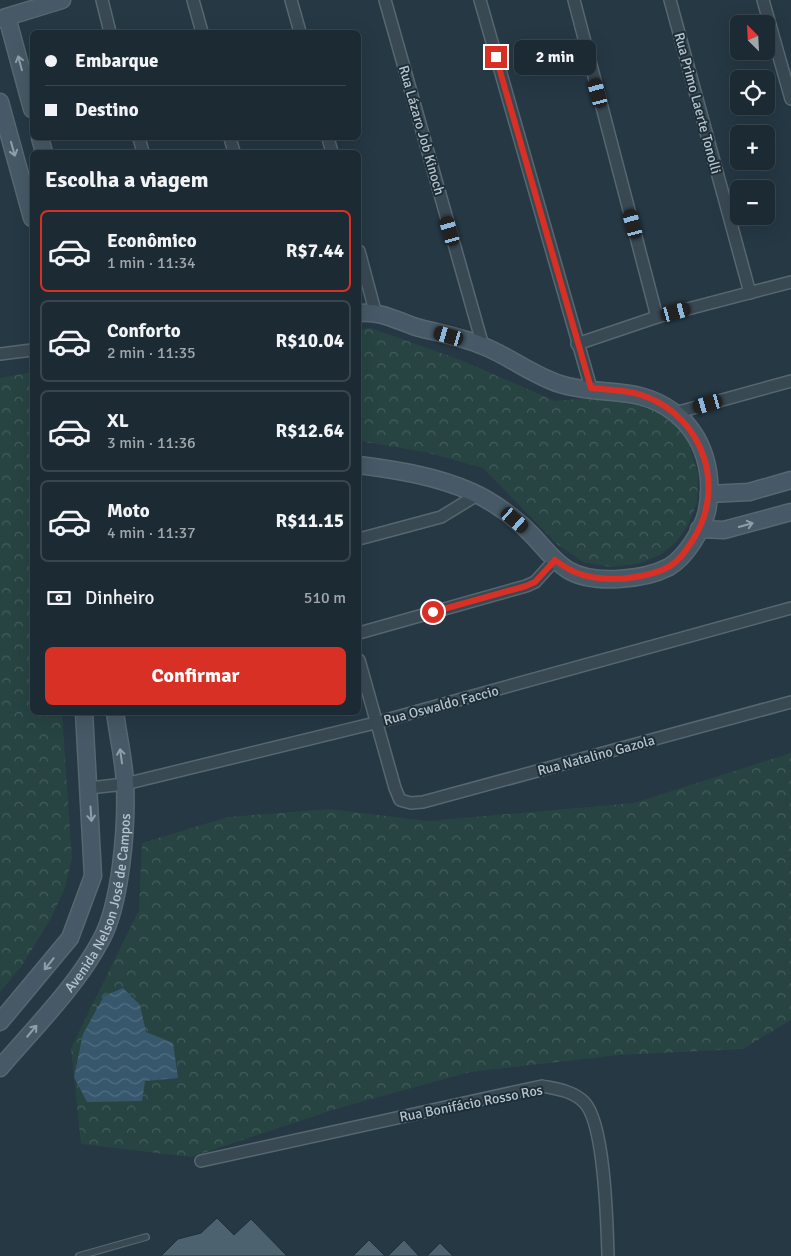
<!DOCTYPE html>
<html lang="pt">
<head>
<meta charset="utf-8">
<style>
  :root { --surface:#1c2a33; --page:#29363f; --text:#f1f3f6; --muted:#a0a7ac; --line:#3a464e; --accent:#d93025 }
  body { margin:0; font-family:Signika,sans-serif; background:var(--page); color:var(--text); height:100vh; display:flex; flex-direction:column; font-size:19px; white-space:nowrap }
  * { box-sizing:border-box; margin:0 }
  p { font-size:16px; color:var(--muted) }
  .icon { flex:none; width:28px; height:28px; fill:none; stroke:currentColor; stroke-width:2; stroke-linecap:round; stroke-linejoin:round }
  .map { position:relative; flex:1; overflow:hidden }
  .sheet { position:absolute; left:30px; top:150px; width:331px; height:565px; display:flex; flex-direction:column; background:var(--surface); border-radius:8px; box-shadow:0 5px 20px #0002,0 0 0 1px var(--line) }
  .sheet>* { flex:none }
  .hud { position:absolute; left:30px; top:30px; width:331px; height:110px; border-radius:8px; box-shadow:0 5px 20px #0002,0 0 0 1px var(--line); display:grid; align-content:center; height:110px; padding:0 15px; background:var(--surface) }
  .needle { width:32px; rotate:336deg }
  .tools { position:absolute; left:730px; top:15px; display:grid; gap:10px }
  .tools a { display:grid; place-items:center; width:45px; height:45px; border-radius:8px; background:var(--surface); box-shadow:0 5px 20px #0002,0 0 0 1px var(--line); font-size:25px }
  .end { position:absolute; width:22px; height:22px; margin:-11px; border:6px solid #d93025; background:#fff; box-shadow:0 0 0 2px #fff }
  .from { border-radius:50% }
  .bubble { position:absolute; height:35px; border-radius:8px; background:var(--surface); box-shadow:0 5px 20px #0002,0 0 0 1px var(--line); font-size:16px; font-weight:700; line-height:35px; text-align:center }
  .car { position:absolute; width:15px; height:30px; margin:-15px -8px; border-radius:6px; box-shadow:0 0 4px 1px #0007; background:linear-gradient(#222 24%,#8ab4d8 0 40%,#222 0 76%,#8ab4d8 0 86%,#222 0) }
  .hud b { display:flex; align-items:center; gap:18px; height:48px; font-size:19px }
  .hud b+b { border-top:1px solid var(--line) }
  .hud i { width:12px; height:12px; background:var(--text) }
  ul { padding:0; list-style:none }
  li { display:flex; align-items:center; gap:15px; height:82px; margin:0 10px 8px; padding:0 5px; border:2px solid var(--line); border-radius:8px }
  li div { flex:1 }
  li b { display:block; font-size:19px }
  li em { font-style:normal; font-weight:700 }
  li.current { border-color:var(--accent) }
  li>.icon { width:45px; height:45px; stroke-width:1.5 }
  h2 { padding:0 15px; font-size:22px; line-height:60px }
  .pay { display:flex; align-items:center; gap:12px; height:55px; padding:0 15px; font-size:19px }
  .pay p { margin-inline-start:auto }
  .button { display:flex; gap:10px; margin-top:auto; padding:10px 15px }
  .button a { flex:1; height:58px; border-radius:8px; background:var(--accent); color:#fff; font-size:20px; font-weight:700; line-height:58px; text-align:center }
  .map>svg:first-child { display:block }
  .forest { fill:url(#forest-crowns) }
  .water { fill:url(#water-waves) }
  .building { fill:#4d626f; stroke:#20303a }
  .lines { fill:none; stroke-linecap:round; stroke-linejoin:round }
  .lane-casing { stroke:#576770; stroke-width:8 }
  .street-casing { stroke:#576770; stroke-width:14 }
  .secondary-casing { stroke:#576770; stroke-width:19 }
  .lane { stroke:#394953; stroke-width:5.5 }
  .street { stroke:#394953; stroke-width:11 }
  .secondary { stroke:#475966; stroke-width:16 }
  .oneway { stroke:#8f9fa9 }
  .route { stroke:#d93025; stroke-width:6 }
  .labels { text-anchor:middle; stroke-width:4; stroke-linejoin:round; paint-order:stroke }
  .street-label { font-size:14px; fill:#b6c4cd; stroke:#1e2e38 }
</style>
</head>
<body>
<div class="map">
<svg width="791" height="1256" viewBox="0 0 791 1256">
  <defs>
    <pattern id="forest-crowns" width="20" height="18" patternUnits="userSpaceOnUse" patternTransform="scale(1.25)"><rect width="20" height="18" fill="#274442"/><path d="M2 6a3 3 0 1 1 6 0M12 15a3 3 0 1 1 6 0" fill="none" stroke="#445d5c"/></pattern>
    <pattern id="water-waves" width="16" height="10" patternUnits="userSpaceOnUse" patternTransform="scale(1.25)"><rect width="16" height="10" fill="#37586c"/><path d="M0 5q4-4 8 0t8 0" fill="none" stroke="#526e80"/></pattern>
  </defs>
  <rect width="100%" height="100%" fill="#253844"/>
  <!-- forest -->
  <g class="forest">
    <polygon points="371,328 463,361 555,401 601,397 649,405 680,429 689,444 698,474 697,503 687,527 676,542 660,555 638,564 610,567 583,562 557,544 483,468 425,452 359,441 359,329"/>
    <polygon points="32,372 32,712 62,713 72,859 64,890 50,920 21,967 0,992 0,378"/>
    <polygon points="791,753 791,1020 743,1049 619,1055 470,1072 339,1108 191,1157 81,1144 71,1048 139,910 142,843 228,817 329,809 428,821 634,803"/>
  </g>
  <!-- water -->
  <polygon class="water" points="123,988 140,1005 146,1032 173,1043 178,1078 145,1081 142,1101 87,1102 74,1077 83,1034 104,996"/>
  <!-- building -->
  <g class="building">
    <polygon points="217,1218 234,1235 251,1219 287,1256 161,1256 178,1239 201,1233"/>
    <polygon points="369,1240 385,1256 353,1256"/>
    <polygon points="404,1240 419,1256 388,1256"/>
    <polygon points="440,1243 453,1256 427,1256"/>
  </g>
  <g class="lines">
    <defs>
      <polyline id="lane" points="79,1256 146,1237"/>
      <g id="street">
        <polyline points="102,0 110,32"/>
        <polyline points="193,0 202,32"/>
        <polyline points="291,0 300,32"/>
        <polyline points="385,0 483,346"/>
        <polyline points="480,0 591,388"/>
        <polyline points="574,0 657,317"/>
        <polyline points="670,0 750,293"/>
        <polyline points="763,0 791,99"/>
        <polyline points="139,138 143,152"/>
        <polyline points="230,138 234,152"/>
        <polyline points="328,138 332,152"/>
        <polyline points="359,251 375,311"/>
        <polyline points="577,344 657,317 791,282"/>
        <polyline points="0,354 32,350"/>
        <polyline points="675,413 791,381"/>
        <polyline points="359,539 441,517 477,495"/>
        <polyline points="359,633 526,586 535,582 555,560"/>
        <polyline points="359,660 395,788 400,800 411,803 423,802 791,702"/>
        <polyline points="89,788 125,784 375,723 791,608"/>
        <path d="M201 1161 542 1086C557 1089 573 1091 584 1102 605 1123 607 1224 608 1256"/>
      </g>
      <g id="secondary">
        <polyline points="7,17 32,109"/>
        <polyline points="0,19 62,0"/>
        <polyline points="0,102 32,218"/>
        <polyline points="40,138 44,152"/>
        <path d="M359 313C382 311 395 320 416 327 438 333 462 337 483 346 509 356 532 375 560 384 600 397 638 384 675 413 705 437 714 475 707 511 703 529 686 557 669 567 644 580 593 585 568 570 553 561 543 546 531 534 516 518 492 501 472 492 436 476 397 470 359 465"/>
        <polyline points="709,494 749,492 791,480"/>
        <polyline points="699,529 724,530 791,512"/>
        <polyline points="0,1022 70,938 93,876 84,712"/>
        <path id="s1" d="M0 1068C35 1027 76 987 101 940 121 904 127 825 125 784 124 760 118 736 115 712"/>
      </g>
    </defs>
    <!-- lane casing -->
    <use href="#lane" class="lane-casing"/>
    <!-- street casing -->
    <use href="#street" class="street-casing"/>
    <!-- secondary casing -->
    <use href="#secondary" class="secondary-casing"/>
    <!-- lane -->
    <use href="#lane" class="lane"/>
    <!-- street -->
    <use href="#street" class="street"/>
    <!-- secondary -->
    <use href="#secondary" class="secondary"/>
  </g>
  <!-- one-way arrows -->
  <defs><path id="oneway-shaft" d="M-6 0H5M1.5-3L5.5 0L1.5 3" fill="none" stroke-width="1.6" stroke-linecap="round" stroke-linejoin="round" transform="scale(1.25)"/></defs>
  <g class="oneway">
    <use href="#oneway-shaft" transform="translate(20 63) rotate(-105)"/>
    <use href="#oneway-shaft" transform="translate(13 149) rotate(74)"/>
    <use href="#oneway-shaft" transform="translate(746 525) rotate(-16)"/>
    <use href="#oneway-shaft" transform="translate(121 756) rotate(-98)"/>
    <use href="#oneway-shaft" transform="translate(91 814) rotate(86)"/>
    <use href="#oneway-shaft" transform="translate(49 964) rotate(129)"/>
    <use href="#oneway-shaft" transform="translate(32 1031) rotate(-50)"/>
  </g>
  <g class="lines">
    <!-- route -->
    <path class="route" d="M433 612 526 586 535 582 555 560C574 575 591 579 615 579 629 579 658 574 670 566 680 560 688 548 694 538 726 486 703 419 647 397 630 390 610 390 591 388L496 57"/>
  </g>
  <g class="labels">
    <!-- street labels -->
    <g class="street-label">
      <text transform="translate(698 103) rotate(75)" y="5">Rua Primo Laerte Tonolli</text>
      <text transform="translate(422 130) rotate(74)" y="5">Rua Lázaro Job Kinoch</text>
      <text transform="translate(441 705) rotate(-15)" y="5">Rua Oswaldo Faccio</text>
      <text transform="translate(596 755) rotate(-15)" y="5">Rua Natalino Gazola</text>
      <text dy="5" stroke="none"><textPath href="#s1" startOffset="198">Avenida Nelson José de Campos</textPath></text>
      <text transform="translate(471 1103) rotate(-11)" y="5">Rua Bonifácio Rosso Ros</text>
    </g>
  </g>
</svg>
<div class="tools">
<a><svg class="needle" viewBox="-14 -14 28 28"><path d="M0-13l5 13h-10z" fill="#e53935"/><path d="M0 13l5-13h-10z" fill="#a0a7ac"/></svg></a>
<a><svg class="icon" aria-label="locate" viewBox="0 0 24 24"><circle cx="12" cy="12" r="6"/><path d="M12 2v4M12 18v4M2 12h4M18 12h4"/></svg></a>
<a>+</a>
<a>−</a>
</div>
<i class="end from" style="left:433px;top:612px"></i>
<i class="end" style="left:496px;top:57px"></i>
<div class="bubble" style="left:514px;top:40px;width:82px">2 min</div>
<i class="car" style="left:598px;top:93px;rotate:345deg"></i>
<i class="car" style="left:633px;top:224px;rotate:345deg"></i>
<i class="car" style="left:450px;top:231px;rotate:344deg"></i>
<i class="car" style="left:676px;top:312px;rotate:75deg"></i>
<i class="car" style="left:449px;top:336px;rotate:286deg"></i>
<i class="car" style="left:708px;top:404px;rotate:254deg"></i>
<i class="car" style="left:515px;top:520px;rotate:131deg"></i>
<div class="hud">
<b><i class="from"></i>Embarque</b>
<b><i></i>Destino</b>
</div>
<section class="sheet">
<h2>Escolha a viagem</h2>
<ul>
<li class="current"><svg class="icon" aria-label="car" viewBox="0 0 24 24"><path d="M5 17H2v-5l4-1 3-4h7l3 4 3 1v5h-3M9 17h6M6 11h13"/><circle cx="7" cy="17" r="2"/><circle cx="17" cy="17" r="2"/></svg><div><b>Econômico</b><p>1 min · 11:34</p></div><em>R$7.44</em></li>
<li><svg class="icon" aria-label="car" viewBox="0 0 24 24"><path d="M5 17H2v-5l4-1 3-4h7l3 4 3 1v5h-3M9 17h6M6 11h13"/><circle cx="7" cy="17" r="2"/><circle cx="17" cy="17" r="2"/></svg><div><b>Conforto</b><p>2 min · 11:35</p></div><em>R$10.04</em></li>
<li><svg class="icon" aria-label="car" viewBox="0 0 24 24"><path d="M5 17H2v-5l4-1 3-4h7l3 4 3 1v5h-3M9 17h6M6 11h13"/><circle cx="7" cy="17" r="2"/><circle cx="17" cy="17" r="2"/></svg><div><b>XL</b><p>3 min · 11:36</p></div><em>R$12.64</em></li>
<li><svg class="icon" aria-label="car" viewBox="0 0 24 24"><path d="M5 17H2v-5l4-1 3-4h7l3 4 3 1v5h-3M9 17h6M6 11h13"/><circle cx="7" cy="17" r="2"/><circle cx="17" cy="17" r="2"/></svg><div><b>Moto</b><p>4 min · 11:37</p></div><em>R$11.15</em></li>
</ul>
<div class="pay"><svg class="icon" aria-label="cash" viewBox="0 0 24 24"><path d="M3 7h18v10H3z"/><circle cx="12" cy="12" r="2"/></svg>Dinheiro<p>510 m</p></div>
<div class="button"><a>Confirmar</a></div>
</section>
</div>
</body>
</html>
